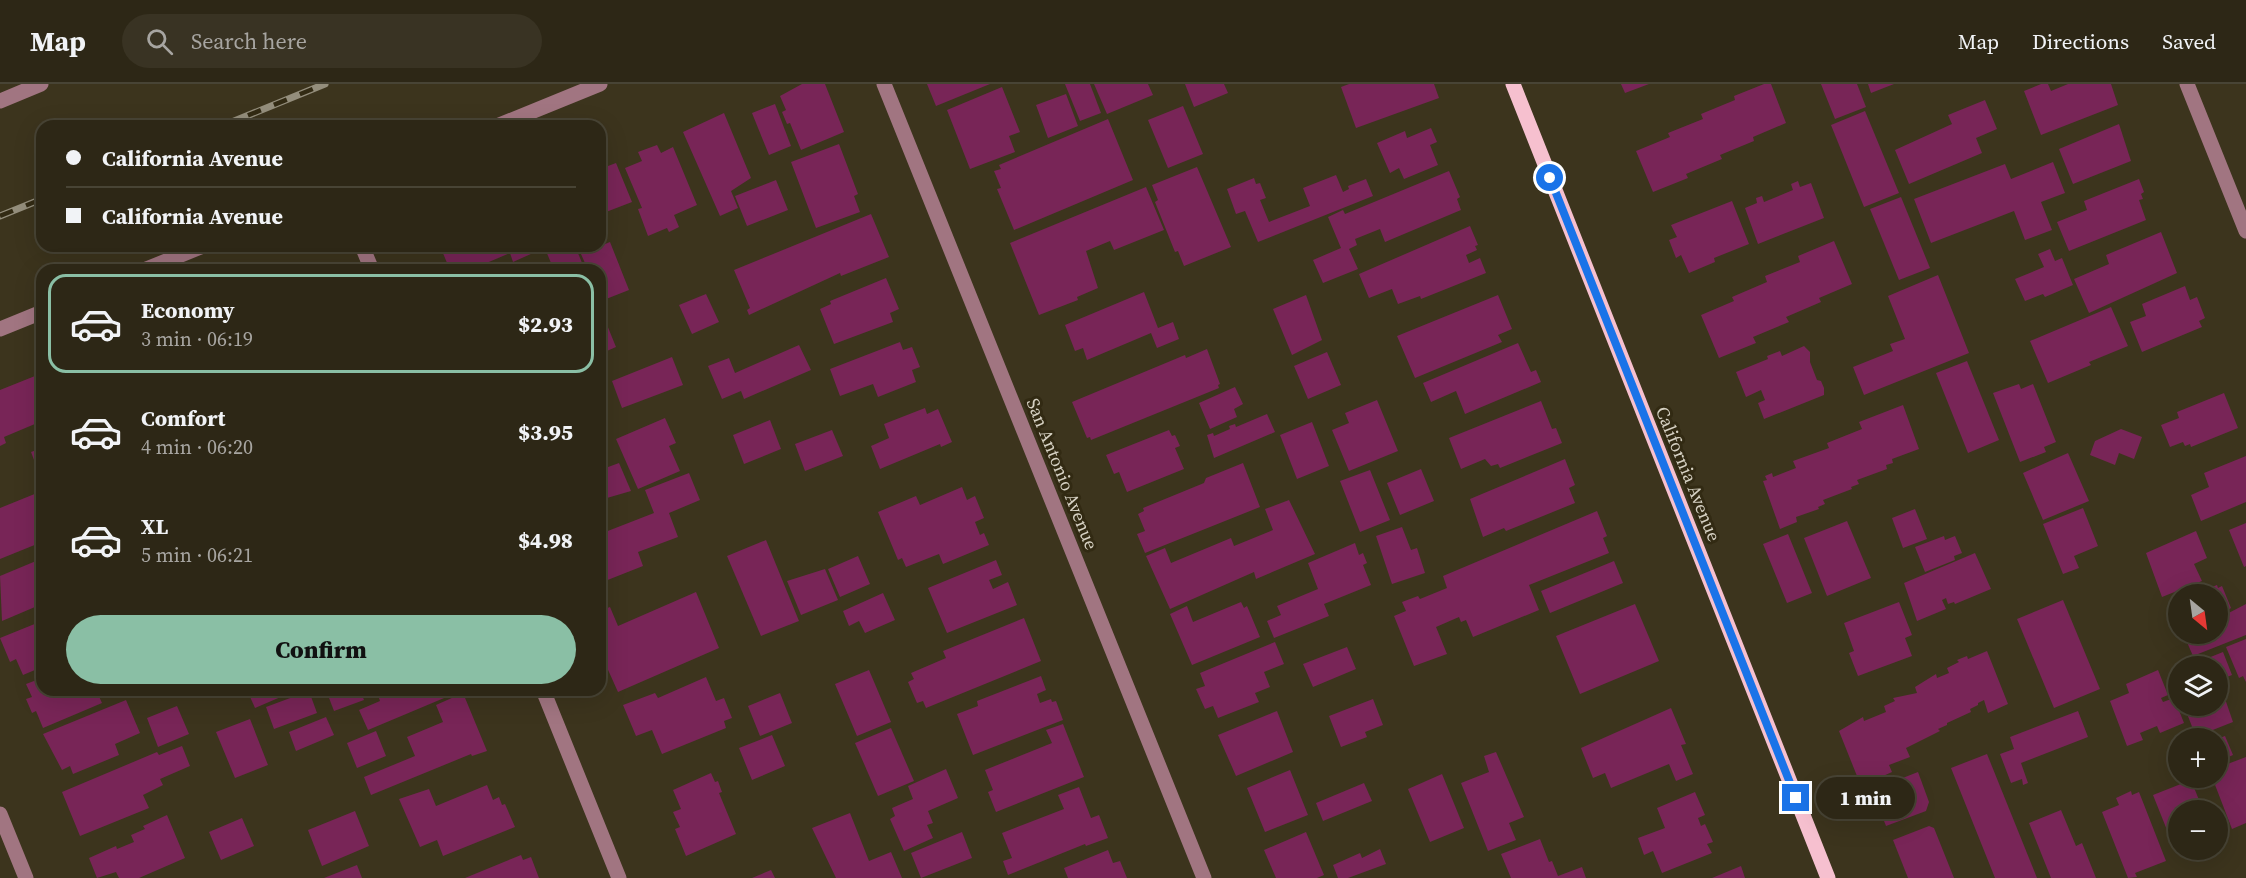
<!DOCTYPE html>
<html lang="en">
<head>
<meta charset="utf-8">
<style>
  :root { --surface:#2d2716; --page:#393323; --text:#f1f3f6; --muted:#a7a5a1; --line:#484435; --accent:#8abfa5 }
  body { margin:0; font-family:"Source Serif 4",serif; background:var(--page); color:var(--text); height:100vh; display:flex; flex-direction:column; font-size:22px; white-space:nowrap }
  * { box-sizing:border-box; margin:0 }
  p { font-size:20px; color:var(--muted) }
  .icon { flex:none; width:33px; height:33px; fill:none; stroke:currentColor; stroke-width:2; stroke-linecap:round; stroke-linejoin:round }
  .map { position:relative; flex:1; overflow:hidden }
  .sheet { position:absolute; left:36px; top:180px; width:570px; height:432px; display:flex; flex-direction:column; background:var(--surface); border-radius:18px; box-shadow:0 6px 24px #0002,0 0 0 2px var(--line) }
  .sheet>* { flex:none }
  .banner { position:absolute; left:36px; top:36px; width:570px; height:132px; border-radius:18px; box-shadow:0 6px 24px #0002,0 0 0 2px var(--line); display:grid; align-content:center; height:132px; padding:0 30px; background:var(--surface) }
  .needle { width:39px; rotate:151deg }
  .tools { position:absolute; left:2168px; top:500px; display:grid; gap:12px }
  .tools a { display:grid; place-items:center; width:60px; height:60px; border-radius:50%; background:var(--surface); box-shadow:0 6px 24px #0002,0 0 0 2px var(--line); font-size:30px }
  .end { position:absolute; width:27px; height:27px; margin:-14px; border:8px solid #1a73e8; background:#fff; box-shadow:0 0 0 3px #fff }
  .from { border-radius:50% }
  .bubble { position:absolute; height:42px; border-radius:21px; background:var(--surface); box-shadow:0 6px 24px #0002,0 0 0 2px var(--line); font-size:20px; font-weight:800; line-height:42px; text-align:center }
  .banner b { display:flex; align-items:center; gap:21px; height:57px; font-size:22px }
  .banner b+b { border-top:2px solid var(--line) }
  .banner i { width:15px; height:15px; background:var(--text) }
  ul { padding:10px 0 0; list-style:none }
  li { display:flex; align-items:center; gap:18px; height:99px; margin:0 12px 9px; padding:0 18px; border:3px solid transparent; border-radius:18px }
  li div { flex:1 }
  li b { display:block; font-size:22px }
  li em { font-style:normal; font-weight:800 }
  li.active { border-color:var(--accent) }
  li>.icon { width:54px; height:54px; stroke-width:1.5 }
  .cta { display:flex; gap:12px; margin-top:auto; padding:12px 30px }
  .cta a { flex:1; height:69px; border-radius:36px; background:var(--accent); color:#111; font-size:24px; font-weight:800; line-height:69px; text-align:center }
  header { display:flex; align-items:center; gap:36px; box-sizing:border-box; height:84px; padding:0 30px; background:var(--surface); border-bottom:2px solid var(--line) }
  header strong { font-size:28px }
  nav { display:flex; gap:33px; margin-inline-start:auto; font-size:21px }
  .search { width:420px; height:54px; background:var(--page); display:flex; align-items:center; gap:15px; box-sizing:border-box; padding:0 21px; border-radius:33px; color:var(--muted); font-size:22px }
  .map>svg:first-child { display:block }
  .building { fill:#782557 }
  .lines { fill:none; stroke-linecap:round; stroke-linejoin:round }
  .minor { stroke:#a17581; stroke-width:15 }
  .major { stroke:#f6c0cf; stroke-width:15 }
  .rail-casing { stroke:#948e7c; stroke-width:7 }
  .rail { stroke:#322a13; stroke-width:4.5; stroke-dasharray:14; stroke-linecap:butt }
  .route { stroke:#1a73e8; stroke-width:8 }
  .labels { text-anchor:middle; stroke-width:6; stroke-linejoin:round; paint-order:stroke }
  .street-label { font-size:18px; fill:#d6d1c3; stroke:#322a13 }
</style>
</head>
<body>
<header>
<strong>Map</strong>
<div class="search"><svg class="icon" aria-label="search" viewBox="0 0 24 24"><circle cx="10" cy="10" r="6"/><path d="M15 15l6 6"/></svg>Search here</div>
<nav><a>Map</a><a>Directions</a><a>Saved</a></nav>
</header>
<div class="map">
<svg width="2246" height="794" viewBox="0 0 2246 794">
  <rect width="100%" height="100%" fill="#3c341d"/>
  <!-- building -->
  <g class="building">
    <polygon points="802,0 825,0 844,48 801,66 790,39 787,40 782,28 786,26 780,12"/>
    <polygon points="927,0 990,0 936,22"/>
    <polygon points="1065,0 1090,0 1101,29 1080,37"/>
    <polygon points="1094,0 1148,0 1153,11 1107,30"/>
    <polygon points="1185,0 1224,0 1228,9 1194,23"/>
    <polygon points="1349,0 1434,0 1439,14 1356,44 1341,3"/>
    <polygon points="1621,0 1649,0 1625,9"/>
    <polygon points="1764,0 1771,0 1786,39 1753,53 1754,57 1720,71 1722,75 1686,90 1688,94 1653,108 1636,67 1670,53 1668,49 1703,35 1701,30 1735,16 1734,12"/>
    <polygon points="1821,0 1857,0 1866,23 1835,35"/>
    <polygon points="1868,0 1894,0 1871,9"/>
    <polygon points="2041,0 2048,0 2051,7 2068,0 2111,0 2118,21 2041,51 2024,7"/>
    <polygon points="1002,3 1020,48 1009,52 1015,68 970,85 947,26"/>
    <polygon points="1066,10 1078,42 1048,54 1036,21"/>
    <polygon points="1985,16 1997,45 1976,54 1982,69 1909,100 1895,66 1952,40 1948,31"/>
    <polygon points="775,20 791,62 769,71 752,29"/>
    <polygon points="1183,22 1203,70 1168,84 1148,36"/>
    <polygon points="1865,27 1899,109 1864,123 1831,41"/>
    <polygon points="724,29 751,94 731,107 738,124 720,132 683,48"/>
    <polygon points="1108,35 1133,96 1014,146 997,105 1001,104 994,87 1001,85 999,81"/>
    <polygon points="2119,40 2131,77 2073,100 2059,65"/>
    <polygon points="1431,44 1437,58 1430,61 1438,81 1404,95 1399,84 1390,89 1377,59 1405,47 1407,54"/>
    <polygon points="839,60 858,110 854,112 860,128 816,144 791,78"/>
    <polygon points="657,61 661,69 673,63 697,121 674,131 679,143 669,148 667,144 648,152 638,125 642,124 625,84 642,77 638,68"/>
    <polygon points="2053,78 2065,109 2041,118 2052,146 2025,156 2014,127 1931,159 1914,115 2005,80 2011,95"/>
    <polygon points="616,79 632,118 606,128 607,132 600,135 600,85"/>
    <polygon points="1197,83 1231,163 1184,182 1178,167 1175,168 1155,118 1158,116 1152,101"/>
    <polygon points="1449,87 1460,113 1457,115 1461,126 1385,158 1380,145 1355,155 1357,161 1349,165 1358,185 1323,199 1313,176 1341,164 1328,133 1343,126 1345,130"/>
    <polygon points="1336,91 1343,108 1349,105 1348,102 1366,95 1373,112 1258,158 1245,127 1236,130 1227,105 1254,94 1256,100 1260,99 1266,114 1260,116 1269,138 1310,122 1303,104"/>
    <polygon points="2139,95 2144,108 2141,110 2143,115 2139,116 2146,136 2069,167 2057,138 2087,126 2084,117"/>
    <polygon points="776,96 788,126 747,142 735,112"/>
    <polygon points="1798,97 1800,103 1811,99 1824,134 1758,160 1745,124 1757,119 1756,114 1762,112 1764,118 1793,106 1791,100"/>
    <polygon points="1146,103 1164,146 1114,166 1110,157 1086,167 1098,204 1077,213 1078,216 1039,231 1010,159"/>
    <polygon points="1901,113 1930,184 1899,196 1870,125"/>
    <polygon points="1732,117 1749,160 1714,174 1715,178 1689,189 1681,171 1676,174 1669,156 1677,153 1671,141"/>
    <polygon points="871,130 889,173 841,192 840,189 749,231 747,226 750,224 734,186"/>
    <polygon points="1470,142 1478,161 1475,162 1477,166 1466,171 1469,179 1480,174 1486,189 1421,215 1420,212 1398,220 1392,205 1369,214 1359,190"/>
    <polygon points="2161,148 2177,189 2089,229 2074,195 2109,180 2106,171"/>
    <polygon points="1834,157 1852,200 1819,214 1821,218 1786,233 1789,238 1753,253 1756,259 1719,274 1701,231 1734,217 1732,213 1767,198 1765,192 1800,178 1798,172"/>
    <polygon points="610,158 629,206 601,217 600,186 588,186 581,170"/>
    <polygon points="440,162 541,162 542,165 513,178 510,169 470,186 450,186"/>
    <polygon points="556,162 575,162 585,186 554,186 546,167"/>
    <polygon points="2050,165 2055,177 2062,174 2073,201 2045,213 2043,210 2025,217 2015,195 2044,183 2038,170"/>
    <polygon points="513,180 515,186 497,186"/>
    <polygon points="1938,191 1969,269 1864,311 1853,283 1893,267 1890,260 1905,255 1888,212"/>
    <polygon points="886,194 899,225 890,229 893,238 834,260 820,225 831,220 830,217"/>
    <polygon points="2185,202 2190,216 2197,213 2205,234 2199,237 2202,243 2142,268 2130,238 2146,232 2142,220"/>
    <polygon points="1144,208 1158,244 1173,238 1179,255 1157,264 1151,249 1087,276 1083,264 1075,267 1065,241"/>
    <polygon points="706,210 719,238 692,250 679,221"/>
    <polygon points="1306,211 1322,256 1292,271 1273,225"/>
    <polygon points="1498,211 1512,245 1498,251 1502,258 1415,294 1397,252"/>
    <polygon points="2111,223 2128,262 2089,278 2091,281 2048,299 2030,257"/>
    <polygon points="605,236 616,263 600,270 600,238"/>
    <polygon points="900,258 903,266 912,263 920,283 912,286 916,298 878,313 873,300 840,312 830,285"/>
    <polygon points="1518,259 1531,288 1536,286 1541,298 1465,330 1456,307 1431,318 1423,299"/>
    <polygon points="799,261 811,286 744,315 741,307 722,315 708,282 729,274 735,289"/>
    <polygon points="1804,262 1810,268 1810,278 1817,296 1821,297 1824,304 1824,311 1764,335 1758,319 1765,316 1761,306 1746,313 1736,288 1768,275 1767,272 1780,267 1782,272"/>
    <polygon points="1207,265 1220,300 1218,301 1219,304 1091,356 1090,353 1087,354 1072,318 1185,271 1186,274"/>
    <polygon points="1327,268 1341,301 1308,315 1294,282"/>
    <polygon points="672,273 683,301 622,324 612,297"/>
    <polygon points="1967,277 1999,356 1968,369 1936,289"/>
    <polygon points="35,292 42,308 42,337 4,353 6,359 0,362 0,306"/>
    <polygon points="2019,300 2021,305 2033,300 2056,358 2044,363 2046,368 2020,378 1993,309"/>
    <polygon points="1235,303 1243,320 1234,325 1237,333 1210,345 1199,319"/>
    <polygon points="2224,309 2238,344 2191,363 2190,360 2185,362 2183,358 2170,363 2161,341 2179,334 2177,328"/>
    <polygon points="1377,316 1398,367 1349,387 1332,346 1349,339 1345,329"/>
    <polygon points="1541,317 1552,345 1556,344 1562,359 1500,384 1498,380 1491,382 1485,375 1461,385 1449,354"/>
    <polygon points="1903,321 1919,365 1892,375 1893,379 1886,381 1887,385 1857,396 1859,400 1851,403 1852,405 1823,416 1825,420 1818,423 1819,425 1796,433 1797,438 1780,445 1763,397 1767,396 1765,392 1772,389 1773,393 1796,384 1793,377 1829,364 1827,359 1862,345 1859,338"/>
    <polygon points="925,324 927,330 938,325 952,358 941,363 940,360 880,385 871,362 889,354 884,340"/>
    <polygon points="1267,330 1275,348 1214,374 1207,351 1213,349 1214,352 1230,345 1229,342 1235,340 1236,343"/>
    <polygon points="665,334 676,359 669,362 680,387 638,405 616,355"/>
    <polygon points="770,336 781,365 744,380 733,351"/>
    <polygon points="1312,338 1329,382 1297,395 1280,351"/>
    <polygon points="2121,345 2142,353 2134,375 2119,369 2115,381 2090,371 2095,357"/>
    <polygon points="832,346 843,372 805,387 795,360"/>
    <polygon points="1169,346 1172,352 1175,351 1180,362 1175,364 1184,385 1127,408 1119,388 1114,390 1106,371"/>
    <polygon points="42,364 42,397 31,368"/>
    <polygon points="2068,369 2089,417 2043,436 2023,389"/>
    <polygon points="2246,372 2246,418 2201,437 2191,411 2209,403 2204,389"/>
    <polygon points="1565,375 1575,401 1569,404 1575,419 1506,447 1504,444 1483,453 1470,415"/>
    <polygon points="619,379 631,407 600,416 600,386"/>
    <polygon points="1243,379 1260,423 1145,469 1137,450 1145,447 1138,430 1144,427 1143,424 1204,399 1206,394"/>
    <polygon points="1421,385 1434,417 1400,431 1387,399"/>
    <polygon points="1370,386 1390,436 1360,448 1340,397"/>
    <polygon points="689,389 700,416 669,429 678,453 638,468 643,482 600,499 600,450 654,429 645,406"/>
    <polygon points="962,403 967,416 975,412 984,434 975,438 980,451 984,449 989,461 943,480 939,470 906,483 902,474 898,476 878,428 916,412 920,421"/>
    <polygon points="42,407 42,458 0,475 0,424"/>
    <polygon points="1289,416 1315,470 1256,495 1254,488 1170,525 1146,472 1165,464 1171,479 1231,454 1234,462 1273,446 1265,425"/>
    <polygon points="2083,424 2098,462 2074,472 2079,484 2063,490 2043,440"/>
    <polygon points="1915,425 1927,455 1903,464 1892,434"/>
    <polygon points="1597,427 1607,452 1603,454 1609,469 1529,501 1539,526 1473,553 1466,536 1461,538 1459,533 1436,543 1447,570 1414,582 1394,532 1406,527 1402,518 1418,512 1420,515 1447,504 1443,492"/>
    <polygon points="1847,437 1871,494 1827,512 1804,454"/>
    <polygon points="2246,439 2246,482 2244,483 2229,446"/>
    <polygon points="1402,443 1411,466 1417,464 1425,489 1392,500 1376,452"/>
    <polygon points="2196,447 2207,474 2194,480 2202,497 2162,513 2146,469"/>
    <polygon points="1788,450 1812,509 1787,519 1763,460"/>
    <polygon points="1944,452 1945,456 1955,452 1962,469 1954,472 1955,476 1925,488 1915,463"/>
    <polygon points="766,456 799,537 761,552 727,472"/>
    <polygon points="1355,459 1359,471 1363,469 1367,479 1363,481 1371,501 1324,520 1329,532 1274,554 1267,537 1281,531 1277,522 1318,505 1308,479"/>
    <polygon points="1975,469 1991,505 1955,520 1954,518 1948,520 1946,514 1942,516 1946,525 1917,537 1904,499"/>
    <polygon points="858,472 870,500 840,513 828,485"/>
    <polygon points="996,476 1002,491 989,496 993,505 1008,498 1017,521 947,549 928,504"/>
    <polygon points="36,477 42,491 42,520 2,537 0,492"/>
    <polygon points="1614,477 1623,499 1550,529 1541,507"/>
    <polygon points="825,485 838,516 801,531 787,497"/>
    <polygon points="2217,501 2218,504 2222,502 2231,524 2217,533 2217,510 2195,510"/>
    <polygon points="696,508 719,564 618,608 600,568 600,527 610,523 618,542"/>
    <polygon points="883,509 895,536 865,549 859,537 849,542 843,527"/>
    <polygon points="2063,516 2100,605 2054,624 2017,535"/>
    <polygon points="1241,518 1244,524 1247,522 1260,553 1192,581 1170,530 1187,522 1193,538"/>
    <polygon points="1899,518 1912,551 1905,554 1912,572 1858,592 1849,569 1854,567 1844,539"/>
    <polygon points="1635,520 1659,577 1580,610 1556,552"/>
    <polygon points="2246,520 2246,551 2193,572 2183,549 2217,549 2217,535"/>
    <polygon points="1024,534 1041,577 926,624 923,617 917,619 908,598 914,595 911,589 946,574 943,567"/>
    <polygon points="42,537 42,583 23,591 16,575 10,578 0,554"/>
    <polygon points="2246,555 2246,598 2243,592 2239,594 2226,563"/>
    <polygon points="1275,558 1284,580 1264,588 1270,603 1255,609 1259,618 1218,634 1213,622 1205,625 1196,605 1205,602 1200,589"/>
    <polygon points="1347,563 1356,585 1313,603 1303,580"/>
    <polygon points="1987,567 2008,620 1988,629 1984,616 1978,619 1978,621 1970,625 1971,628 1947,639 1947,641 1938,645 1940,647 1906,664 1910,673 1889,681 1892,688 1861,702 1839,647 1863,633 1864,637 1886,628 1884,622 1895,617 1893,614 1917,609 1915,603 1936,590 1937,594 1949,589 1947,584 1959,578 1957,576 1967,572 1968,575"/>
    <polygon points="2223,568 2232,591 2217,597 2217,582 2188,582"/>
    <polygon points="869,586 891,638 857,652 835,600"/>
    <polygon points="2158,586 2168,611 2161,614 2163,618 2174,614 2184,639 2160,649 2157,642 2140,649 2143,656 2127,662 2110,617 2129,609 2126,600"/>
    <polygon points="1041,592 1046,606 1037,610 1040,619 1051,615 1052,618 1056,617 1063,636 973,671 957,630 978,622 977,617"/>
    <polygon points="706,593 716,617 724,614 732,634 724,637 726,644 662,670 652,646 636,652 623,621 655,609 658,614"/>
    <polygon points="42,594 42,606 96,606 102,619 43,644 36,627 32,629 26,615 32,613 26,600"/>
    <polygon points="2217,600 2220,607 2222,606 2233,638 2200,651 2197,644 2193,645 2184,622 2217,621"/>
    <polygon points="247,606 297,606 255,624"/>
    <polygon points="326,606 360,606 364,616 334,627"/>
    <polygon points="388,606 454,606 456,609 368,646 359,626 380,617 378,611"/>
    <polygon points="309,607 317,629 274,645 266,623"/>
    <polygon points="463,609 487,667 472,672 471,670 371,711 364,693 415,672 407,653 443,638 436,621"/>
    <polygon points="780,609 792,639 760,652 748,622"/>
    <polygon points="1373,615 1383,641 1365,648 1367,653 1341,663 1329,632"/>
    <polygon points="126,616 140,649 115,660 119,671 73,690 70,682 62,686 43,650"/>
    <polygon points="177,622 189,650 158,663 147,634"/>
    <polygon points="1671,624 1686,660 1681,661 1693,690 1676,697 1669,680 1611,704 1605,689 1593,694 1581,664"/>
    <polygon points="1277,627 1293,668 1236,692 1218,651"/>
    <polygon points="2078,627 2088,653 2021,679 2028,699 2023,701 2022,695 2011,699 2000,670 2014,665 2010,653"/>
    <polygon points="326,633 334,651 296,667 289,648"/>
    <polygon points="250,635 268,681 235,694 216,648"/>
    <polygon points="1063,640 1084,693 996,728 988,708 993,706 985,686 1052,659 1046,646"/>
    <polygon points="891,644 914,697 878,712 855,659"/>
    <polygon points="376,647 386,672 357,684 347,659"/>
    <polygon points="772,651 785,682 752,696 739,664"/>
    <polygon points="2225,652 2233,671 2217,678 2217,655"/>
    <polygon points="182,662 190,682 160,695 163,701 143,711 149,724 80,752 62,708 157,668 159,671"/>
    <polygon points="1496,668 1524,733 1509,739 1516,756 1488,767 1461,699 1489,688 1484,672"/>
    <polygon points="1987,670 2037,794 1995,794 1951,684"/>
    <polygon points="2246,673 2246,739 2232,745 2212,693 2217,693 2217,684"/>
    <polygon points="946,685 958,714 928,727 933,739 927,741 933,754 904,767 890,735 895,732 892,724 913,715 908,702"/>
    <polygon points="1290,686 1308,731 1265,748 1247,704"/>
    <polygon points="1918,688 1929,718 1926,727 1886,742 1872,706"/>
    <polygon points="711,689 715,698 718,697 722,708 719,709 736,750 686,772 675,745 680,743 673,728 681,725 673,706"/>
    <polygon points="1442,690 1464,744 1430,758 1408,705"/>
    <polygon points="2191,696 2203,726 2178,726 2178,764 2175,766 2153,711"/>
    <polygon points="1364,699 1372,717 1323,737 1316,719"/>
    <polygon points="487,701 493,716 499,713 502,721 505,720 515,743 443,772 437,756 420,763 399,715 429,705 436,722"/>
    <polygon points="1079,703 1091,734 1099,731 1108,754 1086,762 1085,760 1008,791 1003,777 1012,774 1002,749 1064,725 1058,711"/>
    <polygon points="2131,707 2132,711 2139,708 2166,777 2135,789 2137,793 2128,794 2102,728 2119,721 2116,714"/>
    <polygon points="1695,708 1705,731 1698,734 1701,742 1705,740 1713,758 1707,760 1712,769 1662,789 1653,767 1644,771 1638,754 1665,744 1657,724"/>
    <polygon points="2061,726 2076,762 2082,759 2096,794 2051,794 2029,739"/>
    <polygon points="355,727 369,762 322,782 308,746"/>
    <polygon points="850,729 869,777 891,768 902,794 836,794 812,744"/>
    <polygon points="167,731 185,774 139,794 119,794 116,788 97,794 89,774 116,762 117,765 134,758 131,751 145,745 143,742"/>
    <polygon points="242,734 254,762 221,776 209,748"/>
    <polygon points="1929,742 1934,744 1954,794 1908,794 1893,756"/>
    <polygon points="962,748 972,774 921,794 911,769"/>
    <polygon points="1306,748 1324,791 1317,794 1276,794 1264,766"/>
    <polygon points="1540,755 1549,778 1552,777 1558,792 1582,783 1586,794 1511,794 1501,770"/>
    <polygon points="1380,765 1386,780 1348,794 1338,794 1333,781 1360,769 1362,774"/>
    <polygon points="1108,766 1113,779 1120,777 1127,794 1068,794 1064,784"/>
    <polygon points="521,771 523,776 531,773 539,794 465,794"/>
    <polygon points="357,781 362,794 324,794"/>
    <polygon points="1741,782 1745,794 1712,794"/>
    <polygon points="771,786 775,794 752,794"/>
  </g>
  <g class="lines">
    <!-- minor -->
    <g class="minor">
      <polyline points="884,0 1204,794"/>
      <polyline points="2187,0 2246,147"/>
      <polyline points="0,17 41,0"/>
      <polyline points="497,42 600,0"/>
      <polyline points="362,162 372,186"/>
      <polyline points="144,186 203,162"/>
      <polyline points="0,245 42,228"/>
      <polyline points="543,606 619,794"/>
      <polyline points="0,730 26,794"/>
    </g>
    <!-- major -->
    <polyline class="major" points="1513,0 1828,794"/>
    <defs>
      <g id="rail">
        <polyline points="222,42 325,0"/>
        <polyline points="0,132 42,115"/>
      </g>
    </defs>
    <!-- rail casing -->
    <use href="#rail" class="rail-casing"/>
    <!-- rail -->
    <use href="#rail" class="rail"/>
  </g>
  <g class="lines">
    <!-- route -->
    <polyline class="route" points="1550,94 1796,714"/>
  </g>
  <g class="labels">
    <!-- street labels -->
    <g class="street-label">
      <text transform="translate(1062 390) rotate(68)" y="6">San Antonio Avenue</text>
      <text transform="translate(1688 390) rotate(68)" y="6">California Avenue</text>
    </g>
  </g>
</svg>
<div class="tools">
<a><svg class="needle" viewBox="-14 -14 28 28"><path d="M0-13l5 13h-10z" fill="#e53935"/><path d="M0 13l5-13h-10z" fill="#a7a5a1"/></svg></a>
<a><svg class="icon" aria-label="layers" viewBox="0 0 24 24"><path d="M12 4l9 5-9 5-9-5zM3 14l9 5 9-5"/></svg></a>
<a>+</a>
<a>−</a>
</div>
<i class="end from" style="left:1550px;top:94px"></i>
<i class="end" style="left:1796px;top:714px"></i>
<div class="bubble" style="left:1816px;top:693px;width:99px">1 min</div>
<div class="banner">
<b><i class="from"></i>California Avenue</b>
<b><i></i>California Avenue</b>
</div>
<section class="sheet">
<ul>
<li class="active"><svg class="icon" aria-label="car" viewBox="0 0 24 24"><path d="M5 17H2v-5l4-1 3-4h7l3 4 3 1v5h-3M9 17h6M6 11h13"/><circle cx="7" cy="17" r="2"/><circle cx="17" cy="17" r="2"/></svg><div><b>Economy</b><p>3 min · 06:19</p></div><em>$2.93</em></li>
<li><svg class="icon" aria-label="car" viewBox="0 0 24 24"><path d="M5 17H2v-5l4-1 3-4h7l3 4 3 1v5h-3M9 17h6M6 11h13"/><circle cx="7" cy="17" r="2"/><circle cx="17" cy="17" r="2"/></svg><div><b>Comfort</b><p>4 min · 06:20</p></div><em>$3.95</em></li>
<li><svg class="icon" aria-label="car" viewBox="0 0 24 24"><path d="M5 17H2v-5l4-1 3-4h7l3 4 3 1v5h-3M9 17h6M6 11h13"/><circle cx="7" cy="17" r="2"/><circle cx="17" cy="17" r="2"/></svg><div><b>XL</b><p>5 min · 06:21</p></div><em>$4.98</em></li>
</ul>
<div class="cta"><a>Confirm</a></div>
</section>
</div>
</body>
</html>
